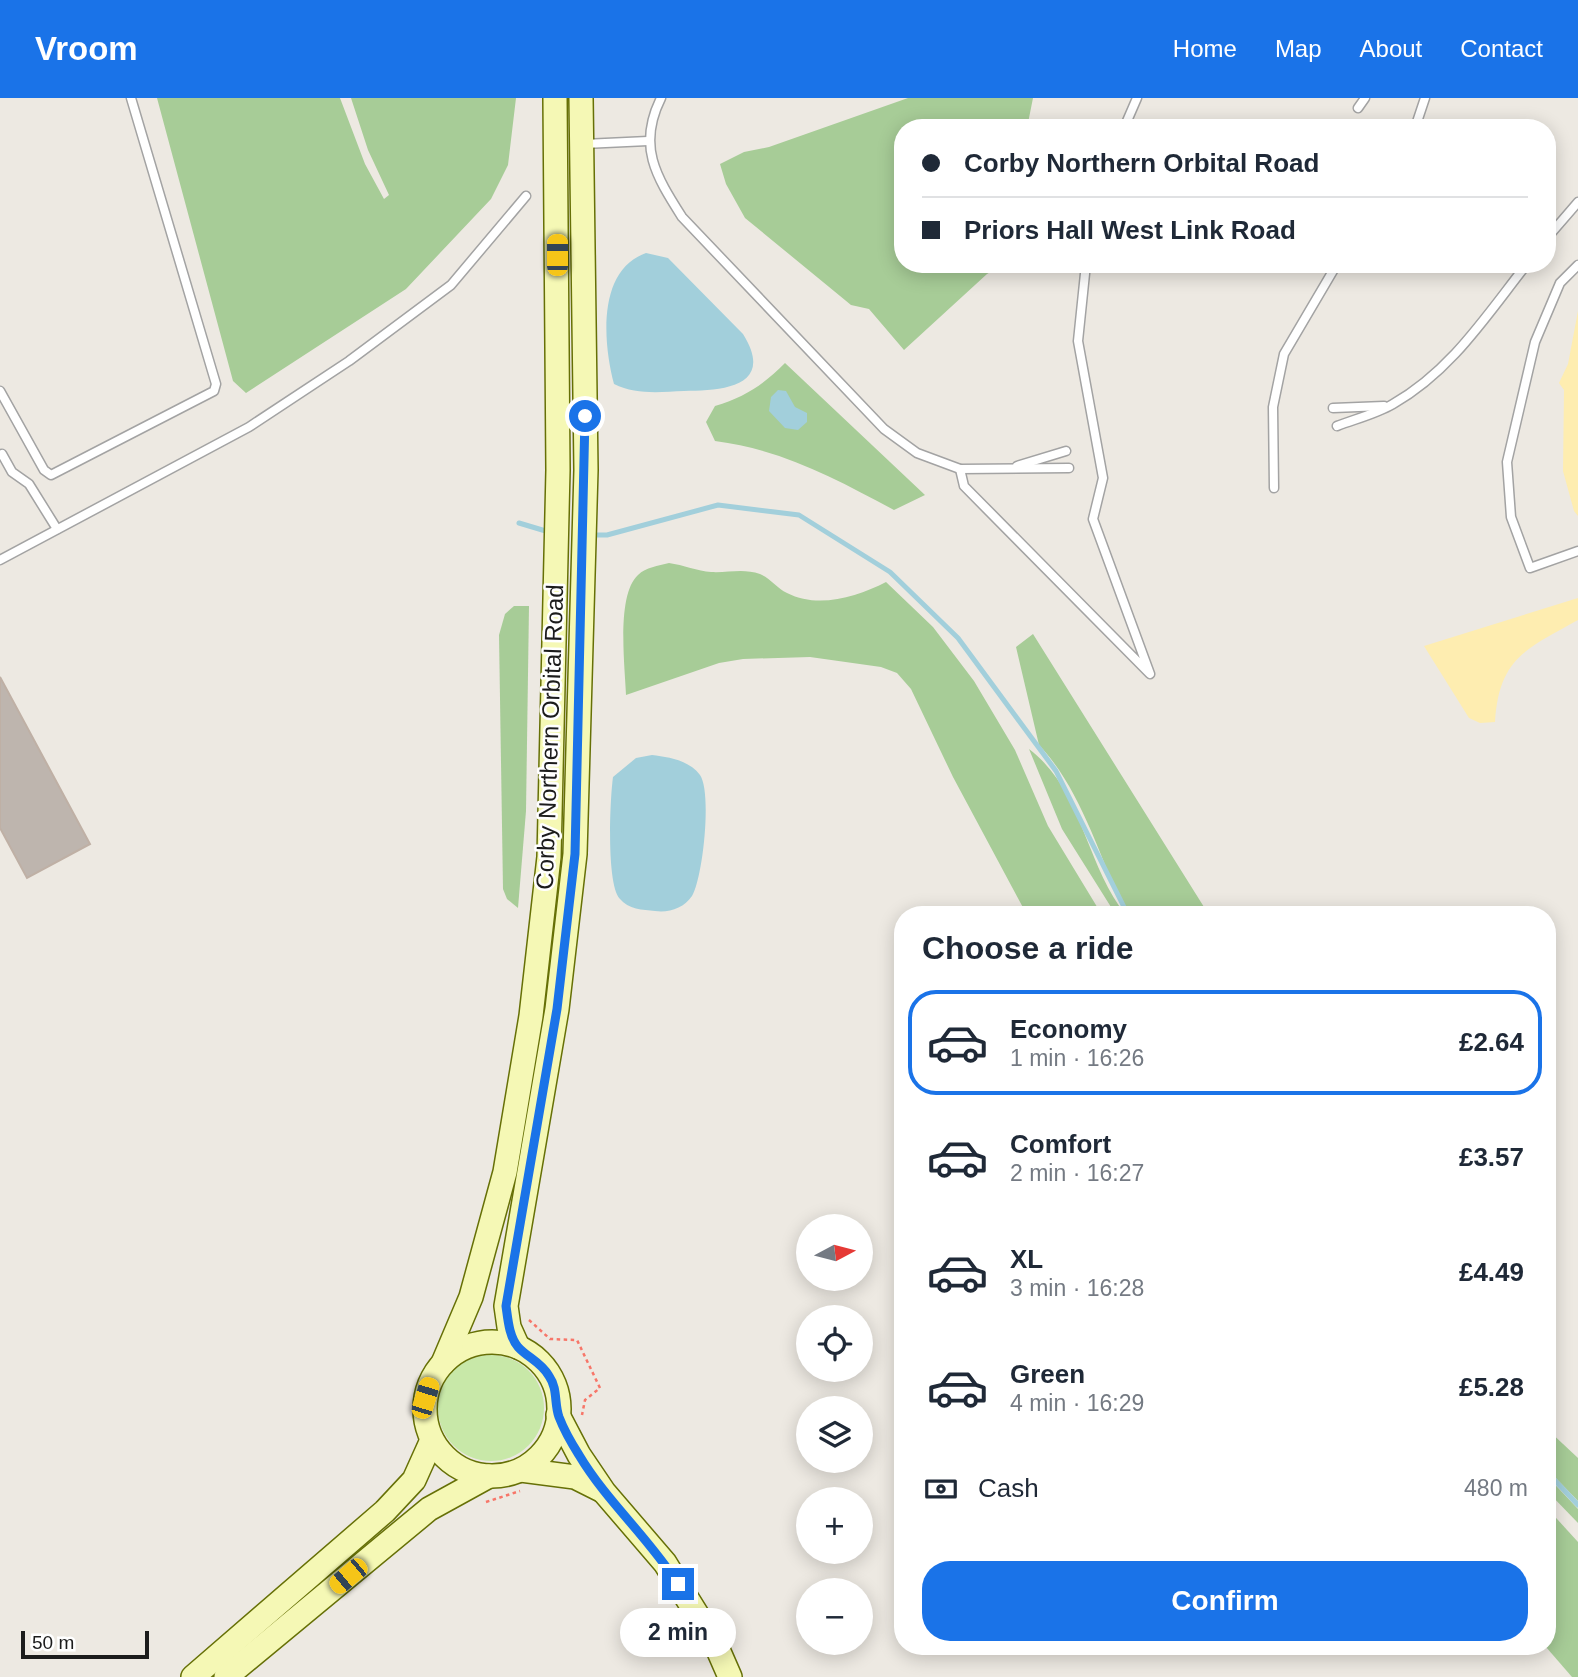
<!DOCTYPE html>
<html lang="en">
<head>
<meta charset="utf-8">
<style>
  :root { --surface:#fff; --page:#f6f6f7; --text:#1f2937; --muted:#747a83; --line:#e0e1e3; --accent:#1a73e8 }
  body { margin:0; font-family:Helvetica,sans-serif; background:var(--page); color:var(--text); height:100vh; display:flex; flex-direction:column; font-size:26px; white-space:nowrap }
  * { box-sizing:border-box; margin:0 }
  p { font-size:23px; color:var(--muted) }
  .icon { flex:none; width:38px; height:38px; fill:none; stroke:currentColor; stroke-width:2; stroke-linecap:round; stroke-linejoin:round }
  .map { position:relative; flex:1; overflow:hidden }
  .drawer { position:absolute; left:894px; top:808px; width:662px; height:749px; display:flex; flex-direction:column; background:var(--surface); border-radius:28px; box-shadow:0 4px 18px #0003 }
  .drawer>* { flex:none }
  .guide { position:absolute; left:894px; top:21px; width:662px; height:154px; border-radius:28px; box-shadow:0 4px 18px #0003; display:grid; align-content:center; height:154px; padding:0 28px; background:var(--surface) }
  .needle { width:46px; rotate:83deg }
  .controls { position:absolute; left:796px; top:1116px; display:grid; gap:14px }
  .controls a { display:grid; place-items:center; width:77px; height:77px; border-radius:50%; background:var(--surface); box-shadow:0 4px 18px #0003; font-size:35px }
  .scale { position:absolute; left:21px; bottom:18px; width:128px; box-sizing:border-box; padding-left:7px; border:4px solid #1c1c1c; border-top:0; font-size:19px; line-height:24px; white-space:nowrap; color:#1c1c1c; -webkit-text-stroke:5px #fff; paint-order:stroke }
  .end { position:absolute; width:32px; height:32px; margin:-16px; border:9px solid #1a73e8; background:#fff; box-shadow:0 0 0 4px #fff }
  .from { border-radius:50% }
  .bubble { position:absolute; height:49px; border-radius:24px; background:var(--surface); box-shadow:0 4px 18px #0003; font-size:23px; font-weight:800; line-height:49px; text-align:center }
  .car { position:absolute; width:21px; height:42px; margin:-21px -10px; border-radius:9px; box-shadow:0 0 5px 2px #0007; background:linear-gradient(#f5c518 24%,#345 0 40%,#f5c518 0 76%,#345 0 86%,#f5c518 0) }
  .guide b { display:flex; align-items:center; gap:24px; height:66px; font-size:26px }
  .guide b+b { border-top:2px solid var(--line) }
  .guide i { width:18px; height:18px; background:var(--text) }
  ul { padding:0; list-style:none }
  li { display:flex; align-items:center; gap:21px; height:105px; margin:0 14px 10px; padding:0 14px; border:4px solid transparent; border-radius:28px }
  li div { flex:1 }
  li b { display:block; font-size:26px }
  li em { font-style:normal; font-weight:800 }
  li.selected { border-color:var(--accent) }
  li>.icon { width:63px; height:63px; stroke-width:1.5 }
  h2 { padding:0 28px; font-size:32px; line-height:84px }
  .pay { display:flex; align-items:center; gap:18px; height:77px; padding:0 28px; font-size:26px }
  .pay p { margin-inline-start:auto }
  .action { display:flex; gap:14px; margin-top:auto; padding:14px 28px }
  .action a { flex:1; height:80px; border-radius:28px; background:var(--accent); color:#fff; font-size:28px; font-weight:800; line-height:80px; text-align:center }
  header { display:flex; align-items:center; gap:42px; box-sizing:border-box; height:98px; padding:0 35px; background:var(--accent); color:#fff }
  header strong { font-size:33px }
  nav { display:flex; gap:38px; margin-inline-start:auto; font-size:24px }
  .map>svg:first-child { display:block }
  .grass { fill:#c8e8a8 }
  .forest { fill:#a7cc97 }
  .sand { fill:#feedb0 }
  .water { fill:#a2cfdb }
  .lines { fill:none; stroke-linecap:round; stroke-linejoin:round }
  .stream { stroke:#a2cfdb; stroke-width:5 }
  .building { fill:#beb5ae; stroke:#bfb0a5; stroke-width:2 }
  .lane-casing { stroke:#a3a3a3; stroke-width:11 }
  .secondary-casing { stroke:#667006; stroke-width:26 }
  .path { stroke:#f77669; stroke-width:2.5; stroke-dasharray:3.5 3.5; stroke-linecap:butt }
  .lane { stroke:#fff; stroke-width:8 }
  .secondary { stroke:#f5f8b5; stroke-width:23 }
  .route { stroke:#1a73e8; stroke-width:9 }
  .labels { text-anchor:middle; stroke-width:5; stroke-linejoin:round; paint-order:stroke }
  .street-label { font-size:24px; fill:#1c1c1c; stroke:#fff }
</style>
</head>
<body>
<header>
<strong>Vroom</strong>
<nav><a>Home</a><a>Map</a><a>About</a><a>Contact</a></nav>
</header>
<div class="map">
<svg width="1578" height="1579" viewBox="0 0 1578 1579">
  <rect width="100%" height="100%" fill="#ede9e2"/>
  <!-- grass -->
  <circle class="grass" cx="491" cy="1310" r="53"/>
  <!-- forest -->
  <g class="forest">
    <polygon points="157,0 340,0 365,66 384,101 389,97 368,52 351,0 516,0 508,67 491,101 406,191 246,295 233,283"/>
    <polygon points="908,0 1033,0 1027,30 903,30 903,166 1004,166 987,176 904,252 869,211 851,207 745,120 726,86 720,66 744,54 769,49"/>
    <path d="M785 265 925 397 894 412C834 380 783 352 715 343L706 324 715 308C745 299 763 287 785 265Z"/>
    <path d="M669 465C683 467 698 473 711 474 728 475 743 470 760 476 770 480 777 490 787 495 818 511 857 499 886 484L933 529 974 583 1015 652 1048 728 1102 817H1027L953 679 911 591 897 575 881 569 810 559 743 561 719 565 626 597C625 569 616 497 638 477 646 469 658 468 669 465Z"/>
    <polygon points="514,508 529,508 526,713 518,810 507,801 503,791 499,537 505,516"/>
    <path d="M1033 536 1209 817H1131L1121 805C1098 753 1079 689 1039 647L1016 549Z"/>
    <path d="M1029 651C1083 692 1085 766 1126 817H1116L1062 731Z"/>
    <polygon points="1547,1331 1578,1360 1578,1403 1547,1371"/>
    <polygon points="1547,1378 1578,1411 1578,1425 1547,1393"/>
    <polygon points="1547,1410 1578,1444 1578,1579 1572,1579 1546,1549"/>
  </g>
  <!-- sand -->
  <g class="sand">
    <polygon points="1578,213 1578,418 1574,413 1563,373 1564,292 1559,285 1568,266"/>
    <path d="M1578 500V522C1526 551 1499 560 1495 624L1480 625 1469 620 1424 548Z"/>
  </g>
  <!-- water -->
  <g class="water">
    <path d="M646 155 668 160 743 236C776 289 722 293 684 293 660 294 636 297 614 286 603 245 597 172 646 155Z"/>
    <polygon points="778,292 786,293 795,309 807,315 807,324 798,332 785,330 769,313 771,299"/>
    <path d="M652 657C668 659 689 662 700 677 712 694 703 780 692 798 684 810 669 815 655 813 643 812 628 811 620 801 606 786 610 701 613 679L636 660Z"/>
  </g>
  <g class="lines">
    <!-- stream -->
    <g class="stream">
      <polyline points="519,425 549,434"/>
      <polyline points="590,437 607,437 718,407 799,417 890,474 958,540 1056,673 1128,817"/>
      <polyline points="1547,1374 1578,1407"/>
    </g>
  </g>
  <!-- building -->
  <polygon class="building" points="0,579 90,746 27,780 0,730"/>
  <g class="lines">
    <defs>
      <g id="lane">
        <path d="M661 0C637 48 656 78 682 119L884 331 917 355 960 371 1069 370"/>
        <polyline points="1358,10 1365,0"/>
        <polyline points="1124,30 1137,0"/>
        <polyline points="1415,30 1425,0"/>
        <polyline points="584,46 648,43"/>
        <polyline points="1547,140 1578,104"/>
        <polyline points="1578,167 1560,185 1535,244 1507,364 1511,419 1530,470 1578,453"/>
        <polyline points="0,293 44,372 51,377 214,293 216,286 131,0"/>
        <polyline points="1333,310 1384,308"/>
        <path d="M1337 328C1355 321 1376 316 1393 306 1451 273 1486 218 1527 166"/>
        <polyline points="2,356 12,374 29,386 57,431"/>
        <polyline points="1017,368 1066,353"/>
        <polyline points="960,371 964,388 1150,576 1093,421 1103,380 1078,243 1086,166"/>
        <polyline points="1274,390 1273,309 1284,256 1337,166"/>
        <polyline points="0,462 249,329 349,263 451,187 526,98"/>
      </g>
      <g id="secondary">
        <circle cx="492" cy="1311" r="67"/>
        <polyline points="518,1249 509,1229 506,1208 557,911 575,756 586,372 581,0"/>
        <polyline points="443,1265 471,1199 505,1074 531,918 549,759 558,372 555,0"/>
        <polyline points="558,1317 579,1357 604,1394 665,1465 716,1547 730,1579"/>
        <polyline points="521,1372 575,1379 601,1392"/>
        <polyline points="193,1579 385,1413 414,1382 432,1342"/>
        <polyline points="226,1579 429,1411 489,1378"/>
      </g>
    </defs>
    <!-- lane casing -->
    <use href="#lane" class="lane-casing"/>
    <!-- secondary casing -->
    <use href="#secondary" class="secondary-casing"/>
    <!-- path -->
    <g class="path">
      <polyline points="529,1222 550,1241 577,1242 600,1290 585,1302 582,1317"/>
      <polyline points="486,1404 520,1393"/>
    </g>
    <!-- lane -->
    <use href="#lane" class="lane"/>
    <!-- secondary -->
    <use href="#secondary" class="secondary"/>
  </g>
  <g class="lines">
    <!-- route -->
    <path class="route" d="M585 318 575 756 557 911 506 1208C508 1222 509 1238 518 1249 528 1260 541 1264 549 1278 558 1291 554 1305 559 1319 564 1332 572 1346 579 1357 607 1404 649 1440 678 1486"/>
  </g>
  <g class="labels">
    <!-- street labels -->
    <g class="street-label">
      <text transform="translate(550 639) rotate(-88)" y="8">Corby Northern Orbital Road</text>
    </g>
  </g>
</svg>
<div class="controls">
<a><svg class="needle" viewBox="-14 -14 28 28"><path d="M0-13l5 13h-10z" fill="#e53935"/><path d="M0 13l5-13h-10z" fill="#747a83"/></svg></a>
<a><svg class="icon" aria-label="locate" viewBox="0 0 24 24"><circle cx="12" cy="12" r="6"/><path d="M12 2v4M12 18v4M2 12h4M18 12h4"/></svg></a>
<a><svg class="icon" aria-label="layers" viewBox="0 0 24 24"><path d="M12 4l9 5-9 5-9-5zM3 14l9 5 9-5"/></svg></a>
<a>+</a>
<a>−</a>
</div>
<div class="scale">50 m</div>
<i class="end from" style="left:585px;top:318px"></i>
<i class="end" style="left:678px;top:1486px"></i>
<div class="bubble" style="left:620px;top:1510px;width:116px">2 min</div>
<i class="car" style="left:557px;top:157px;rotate:0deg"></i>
<i class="car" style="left:425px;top:1300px;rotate:17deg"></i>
<i class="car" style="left:348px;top:1478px;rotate:230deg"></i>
<div class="guide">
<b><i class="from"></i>Corby Northern Orbital Road</b>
<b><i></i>Priors Hall West Link Road</b>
</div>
<section class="drawer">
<h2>Choose a ride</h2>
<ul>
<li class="selected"><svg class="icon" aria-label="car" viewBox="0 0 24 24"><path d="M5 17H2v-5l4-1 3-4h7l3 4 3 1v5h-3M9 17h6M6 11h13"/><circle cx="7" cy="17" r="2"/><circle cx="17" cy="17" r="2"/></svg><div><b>Economy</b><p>1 min · 16:26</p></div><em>£2.64</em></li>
<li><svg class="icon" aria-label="car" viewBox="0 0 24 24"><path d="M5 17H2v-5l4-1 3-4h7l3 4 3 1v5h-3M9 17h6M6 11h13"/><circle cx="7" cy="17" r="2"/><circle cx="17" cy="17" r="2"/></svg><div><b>Comfort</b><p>2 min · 16:27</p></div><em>£3.57</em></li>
<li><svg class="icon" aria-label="car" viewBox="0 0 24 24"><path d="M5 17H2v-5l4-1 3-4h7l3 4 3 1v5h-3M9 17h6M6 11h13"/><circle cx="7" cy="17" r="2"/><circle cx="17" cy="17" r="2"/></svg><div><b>XL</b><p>3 min · 16:28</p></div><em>£4.49</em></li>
<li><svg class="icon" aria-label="car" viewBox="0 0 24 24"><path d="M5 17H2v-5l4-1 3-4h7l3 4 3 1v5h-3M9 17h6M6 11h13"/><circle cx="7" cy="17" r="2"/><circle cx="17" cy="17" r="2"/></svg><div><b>Green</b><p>4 min · 16:29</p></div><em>£5.28</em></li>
</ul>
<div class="pay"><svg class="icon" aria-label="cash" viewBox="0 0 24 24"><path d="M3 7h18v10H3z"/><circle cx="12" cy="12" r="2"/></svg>Cash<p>480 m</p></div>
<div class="action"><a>Confirm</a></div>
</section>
</div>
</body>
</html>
